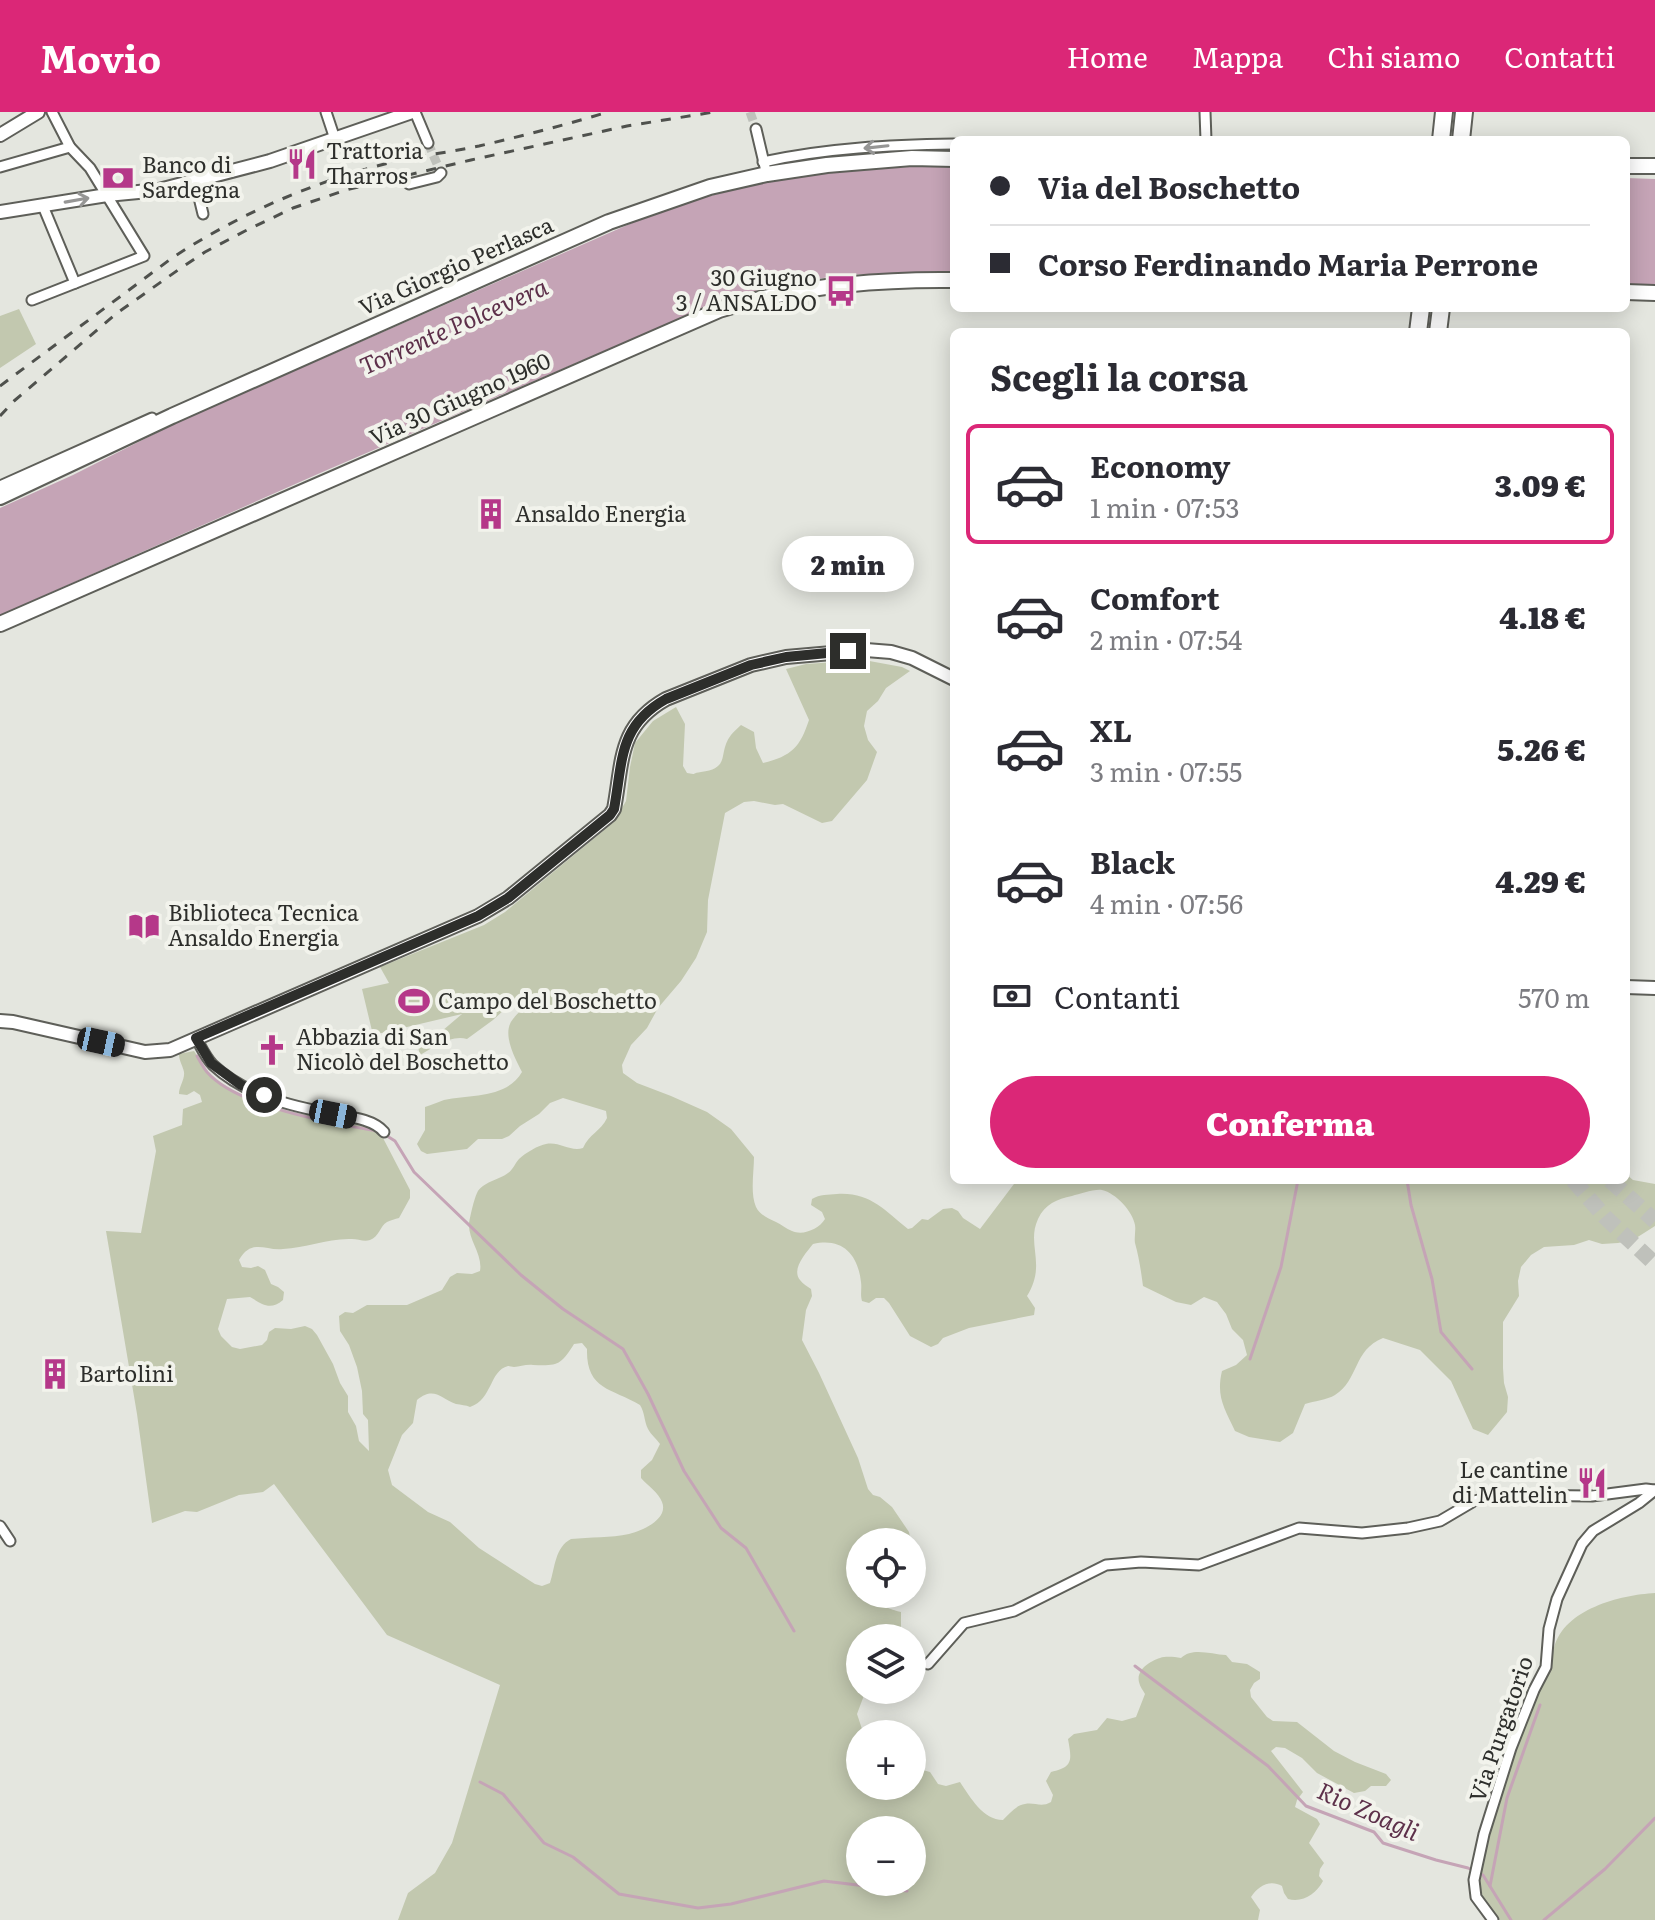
<!DOCTYPE html>
<html lang="it">
<head>
<meta charset="utf-8">
<style>
  :root { --surface:#fff; --page:#f7f7f7; --text:#2b2b33; --muted:#7c7c81; --line:#e1e1e2; --accent:#db2777 }
  body { margin:0; font-family:Literata,serif; background:var(--page); color:var(--text); height:100vh; display:flex; flex-direction:column; font-size:30px; white-space:nowrap }
  * { box-sizing:border-box; margin:0 }
  p { font-size:26px; color:var(--muted) }
  .icon { flex:none; width:44px; height:44px; fill:none; stroke:currentColor; stroke-width:2; stroke-linecap:round; stroke-linejoin:round }
  .map { position:relative; flex:1; overflow:hidden }
  .panel { position:absolute; left:950px; top:216px; width:680px; height:856px; display:flex; flex-direction:column; background:var(--surface); border-radius:12px; box-shadow:0 4px 20px #0003 }
  .panel>* { flex:none }
  .guide { position:absolute; left:950px; top:24px; width:680px; height:176px; border-radius:12px; box-shadow:0 4px 20px #0003; display:grid; align-content:center; height:176px; padding:0 40px; background:var(--surface) }
  .fabs { position:absolute; left:846px; top:1416px; display:grid; gap:16px }
  .fabs a { display:grid; place-items:center; width:80px; height:80px; border-radius:50%; background:var(--surface); box-shadow:0 4px 20px #0003; font-size:40px }
  .end { position:absolute; width:36px; height:36px; margin:-18px; border:10px solid #2d2e2b; background:#fff; box-shadow:0 0 0 4px #fff }
  .from { border-radius:50% }
  .bubble { position:absolute; height:56px; border-radius:28px; background:var(--surface); box-shadow:0 4px 20px #0003; font-size:26px; font-weight:800; line-height:56px; text-align:center }
  .car { position:absolute; width:24px; height:48px; margin:-24px -12px; border-radius:10px; box-shadow:0 0 6px 2px #0007; background:linear-gradient(#222 24%,#8ab4d8 0 40%,#222 0 76%,#8ab4d8 0 86%,#222 0) }
  .guide b { display:flex; align-items:center; gap:28px; height:76px; font-size:30px }
  .guide b+b { border-top:2px solid var(--line) }
  .guide i { width:20px; height:20px; background:var(--text) }
  ul { padding:0; list-style:none }
  li { display:flex; align-items:center; gap:24px; height:120px; margin:0 16px 12px; padding:0 24px; border:4px solid transparent; border-radius:12px }
  li div { flex:1 }
  li b { display:block; font-size:30px }
  li em { font-style:normal; font-weight:800 }
  li.active { border-color:var(--accent) }
  li>.icon { width:72px; height:72px; stroke-width:1.5 }
  h2 { padding:0 40px; font-size:36px; line-height:96px }
  .pay { display:flex; align-items:center; gap:20px; height:88px; padding:0 40px; font-size:30px }
  .pay p { margin-inline-start:auto }
  .action { display:flex; gap:16px; margin-top:auto; padding:16px 40px }
  .action a { flex:1; height:92px; border-radius:48px; background:var(--accent); color:#fff; font-size:32px; font-weight:800; line-height:92px; text-align:center }
  header { display:flex; align-items:center; gap:48px; box-sizing:border-box; height:112px; padding:0 40px; background:var(--accent); color:#fff }
  header strong { font-size:38px }
  nav { display:flex; gap:44px; margin-inline-start:auto; font-size:28px }
  .map>svg:first-child { display:block }
  .green { fill:#c2c8af; fill-rule:evenodd }
  .water { fill:#c5a4b6 }
  .lines { fill:none; stroke-linecap:round; stroke-linejoin:round }
  .stream { stroke:#c5a4b6; stroke-width:3 }
  .minor-tunnel { stroke:#bfc1bb; stroke-width:9; stroke-dasharray:9 4.5; stroke-linecap:butt }
  .motorway-tunnel { stroke:#bfc1bb; stroke-width:16; stroke-dasharray:16 8; stroke-linecap:butt }
  .minor-casing { stroke:#5e5f59; stroke-width:13 }
  .secondary-casing { stroke:#5e5f59; stroke-width:16 }
  .primary-casing { stroke:#5e5f59; stroke-width:18 }
  .motorway-casing { stroke:#5e5f59; stroke-width:20 }
  .minor { stroke:#fff; stroke-width:9 }
  .secondary { stroke:#fff; stroke-width:12 }
  .primary { stroke:#fff; stroke-width:14 }
  .motorway { stroke:#fff; stroke-width:16 }
  .rail { stroke:#4f514d; stroke-width:3; stroke-dasharray:10 10; stroke-linecap:butt }
  .oneway { stroke:#969695 }
  .route { stroke:#2d2e2b; stroke-width:10 }
  .labels { text-anchor:middle; stroke-width:8; stroke-linejoin:round; paint-order:stroke }
  .poi-label { font-size:22px; fill:#2d2e2b; stroke:#f2f3ec; text-anchor:start }
  .street-label { font-size:22px; fill:#2d2e2b; stroke:#f2f3ec }
  .water-label { font-size:24px; font-style:italic; fill:#5d304a; stroke:#f2f3ec }
</style>
</head>
<body>
<header>
<strong>Movio</strong>
<nav><a>Home</a><a>Mappa</a><a>Chi siamo</a><a>Contatti</a></nav>
</header>
<div class="map">
<svg width="1655" height="1808" viewBox="0 0 1655 1808">
  <rect width="100%" height="100%" fill="#e4e6df"/>
  <!-- green -->
  <g class="green">
    <polygon points="19,197 36,232 0,256 0,204"/>
    <path d="M864 548 902 555 910 559 886 576 878 589 867 599 864 614 868 628 877 640 867 668 832 709 822 711 783 692 775 693 754 689 744 690 725 701 708 788 707 820 696 846 681 869 658 896 647 916 631 933 622 953 623 961 637 971 671 984 707 1000 731 1017 754 1045C754 1060 750 1081 756 1095 760 1103 768 1106 776 1110 781 1112 786 1117 792 1119 803 1124 819 1117 825 1107L822 1100 811 1093 812 1087C820 1082 828 1083 837 1082 870 1080 884 1098 908 1117L912 1116 922 1107 928 1108 943 1097 952 1096 958 1099 963 1106 980 1117 1017 1068H1428L1432 1071 1442 1068H1626V1062L1633 1068 1655 1072V1114L1633 1128 1618 1131 1602 1132 1589 1128 1574 1133 1544 1135 1531 1143 1521 1155 1518 1169 1519 1184 1503 1210V1256L1504 1271 1508 1285 1507 1300 1488 1323 1473 1317 1451 1269 1420 1238 1383 1226C1353 1238 1359 1268 1335 1283 1327 1288 1314 1289 1305 1292L1293 1321 1280 1330 1249 1325 1235 1319C1224 1296 1216 1284 1222 1259L1236 1253 1247 1243 1243 1228 1232 1217 1226 1202 1217 1190 1204 1185 1191 1193 1176 1190 1143 1174C1141 1159 1139 1145 1135 1131 1134 1125 1136 1119 1135 1113 1133 1100 1116 1081 1102 1078 1093 1077 1080 1082 1072 1084 1057 1087 1045 1092 1038 1107 1026 1133 1047 1152 1027 1184L1035 1196 1034 1203 969 1216 943 1226 938 1232 931 1235 910 1224 889 1191 884 1186H876L869 1191 862 1189C860 1182 862 1177 861 1170 858 1143 843 1125 813 1132 806 1141 791 1157 800 1168 803 1172 807 1174 811 1177L812 1184 806 1198 802 1228 819 1261 858 1346 868 1377 873 1383 880 1385 892 1395 909 1420 911 1430H860V1482H878C881 1495 889 1497 901 1500V1515L904 1526H860V1578H866L857 1602 862 1617 869 1622H860V1674H912V1655L930 1660 938 1672 946 1674 960 1670C970 1685 983 1708 1003 1708 1009 1702 1016 1693 1025 1692 1035 1690 1041 1696 1051 1690L1053 1683 1046 1669 1051 1660C1073 1655 1072 1649 1068 1627L1074 1622 1097 1618 1107 1606 1122 1609 1136 1605 1145 1582C1143 1578 1140 1575 1139 1570 1136 1558 1150 1549 1160 1546 1166 1544 1174 1545 1181 1546 1192 1535 1211 1542 1226 1543L1232 1550 1247 1552 1260 1560V1567L1254 1571 1250 1578 1251 1585 1267 1605 1273 1609 1297 1610 1334 1639 1355 1650 1386 1662 1391 1668 1386 1674H1371L1365 1679 1354 1681 1317 1661 1302 1646 1285 1636 1276 1635 1271 1639 1303 1680 1297 1688 1295 1695 1317 1707 1320 1712 1309 1731 1324 1751 1320 1757 1319 1764 1323 1769C1316 1782 1303 1791 1288 1787L1284 1781 1282 1774C1270 1767 1258 1774 1251 1785L1260 1798 1258 1808H398L408 1781 435 1761 452 1731 500 1573 387 1523 274 1372 263 1380 239 1383 197 1400 185 1399 152 1411 137 1302 106 1119 141 1121 156 1039 153 1024 182 1013 183 997 202 990 200 983 194 979 187 983 179 982C179 974 185 968 184 960 183 954 179 949 179 942L194 939 212 966 239 983 287 999 368 1015 383 1026 410 1078V1086L399 1106C395 1107 391 1108 387 1110 380 1114 379 1125 370 1128 364 1130 358 1127 352 1127 328 1126 306 1136 283 1137 265 1139 252 1126 239 1148L242 1155 251 1156 258 1154 265 1158 271 1172 278 1175 284 1180 283 1188C270 1199 262 1192 250 1185L227 1187 218 1217 221 1224 232 1235 240 1237 262 1233 267 1228 269 1220 275 1216 291 1217 305 1214 312 1217 317 1223 333 1252 340 1271 348 1284V1300L356 1314 359 1329 369 1339 368 1308 363 1302 362 1279 357 1255 349 1233 340 1219 339 1204 345 1200 353 1201 367 1193H407L442 1178 450 1165 457 1161 472 1162 480 1159C483 1142 468 1128 469 1111 470 1105 474 1087 477 1081 482 1070 499 1068 508 1061 513 1058 515 1051 519 1047 525 1041 539 1033 546 1032 559 1029 570 1040 583 1036 589 1022 601 1019 607 1006L606 999 563 986 550 991 539 1002 520 1014 509 1024 502 1027H478L467 1037 427 1042 421 1039 417 1032 425 1018V995C432 993 438 990 444 988 471 982 506 987 522 960 515 946 501 921 513 907 518 900 522 900 524 890L516 887 493 908 467 927C451 922 433 936 420 943L417 931 420 924 442 919 462 902 373 923 362 877 389 871 380 855 484 813 505 800 614 710 626 689 630 655 635 631 653 609 676 595 685 612 683 654 687 661C700 663 688 662 701 660 732 656 717 641 731 623 734 619 738 616 741 613L754 620 756 636 763 651C792 644 800 635 809 608L786 557 806 552ZM582 1231 587 1237C586 1278 611 1276 640 1293 645 1301 644 1309 648 1317 651 1323 656 1326 660 1332L652 1348 641 1358V1366C647 1373 659 1381 662 1390 669 1407 642 1419 629 1422 611 1426 590 1425 571 1427 555 1435 555 1456 550 1471L542 1474 535 1472 479 1436 450 1410 428 1400 392 1373 388 1358 402 1323 413 1311 417 1288C434 1274 440 1286 456 1292 461 1293 466 1293 470 1295 493 1287 489 1259 508 1254 510 1254 512 1255 514 1255 520 1255 526 1252 533 1253 558 1254 561 1253 574 1232ZM912 1718V1770H860V1718Z"/>
    <path d="M1655 1481V1808H1500C1485 1788 1477 1783 1480 1757L1509 1658 1538 1577C1551 1562 1549 1554 1554 1536 1564 1497 1620 1483 1655 1481Z"/>
  </g>
  <!-- water -->
  <g class="water">
    <path d="M908 55H954V159L841 163 764 176 697 199 327 358 0 503V396L73 363 184 307 648 104C695 87 742 74 791 66 830 60 869 58 908 55Z"/>
    <polygon points="1626,66 1655,67 1655,173 1626,172"/>
  </g>
  <g class="lines">
    <!-- stream -->
    <g class="stream">
      <path d="M197 944C200 949 203 955 207 960 237 995 332 1011 377 1019"/>
      <polyline points="384,1022 395,1029 414,1060 521,1163 563,1197 623,1237 648,1282 684,1359 721,1416 746,1436 794,1519"/>
      <polyline points="1407,1068 1411,1093 1432,1167 1441,1220 1472,1257"/>
      <polyline points="1250,1247 1281,1155 1298,1068"/>
      <polyline points="1135,1554 1268,1654 1306,1694 1374,1720 1383,1731 1436,1748 1468,1756 1483,1763 1511,1808"/>
      <polyline points="480,1670 503,1682 544,1731 573,1745 619,1782 698,1796 731,1792 824,1769 907,1779"/>
      <polyline points="1490,1774 1507,1686 1540,1593"/>
      <polyline points="1544,1808 1605,1757 1655,1706"/>
    </g>
    <!-- minor-tunnel -->
    <g class="minor-tunnel">
      <polyline points="750,0 756,17"/>
      <polyline points="428,31 441,61"/>
    </g>
    <!-- motorway-tunnel -->
    <g class="motorway-tunnel">
      <polyline points="1573,1068 1605,1105 1655,1152"/>
      <polyline points="1610,1068 1655,1109"/>
    </g>
    <defs>
      <g id="minor">
        <polyline points="326,0 335,27"/>
        <polyline points="415,0 428,31"/>
        <polyline points="1205,0 1206,28"/>
        <polyline points="756,17 765,55"/>
        <path d="M763 50C825 36 891 33 954 32"/>
        <polyline points="0,55 70,35"/>
        <polyline points="195,69 203,102"/>
        <polyline points="409,72 437,65 441,61"/>
        <polyline points="43,94 75,171"/>
        <polyline points="32,188 144,144 90,56 70,35 52,0"/>
        <polyline points="0,374 152,306"/>
        <path d="M196 926C201 935 206 946 213 953 245 983 290 994 333 1002 350 1005 373 1007 384 1020"/>
        <polyline points="0,1414 10,1429"/>
        <polyline points="928,1552 964,1511 1014,1499 1106,1453 1141,1450 1199,1453 1299,1416 1362,1421 1408,1416 1440,1409 1474,1389 1488,1386 1508,1383 1592,1384 1646,1377 1655,1378"/>
        <polyline points="1493,1808 1476,1785 1474,1768 1484,1722 1511,1636 1534,1578 1546,1555 1549,1517 1557,1487 1582,1432 1593,1419 1639,1391 1655,1378"/>
      </g>
      <g id="secondary">
        <polyline points="0,23 38,0"/>
        <polyline points="0,100 107,83 159,78 270,49 412,0"/>
        <polyline points="1626,875 1655,876"/>
        <path d="M0 909 13 910 145 940 170 938 478 804 508 786 610 703 614 697C623 649 618 614 666 587L751 553 786 545 866 538 891 540 912 546 954 567"/>
      </g>
      <g id="primary">
        <polyline points="1626,54 1655,54"/>
        <polyline points="1626,180 1655,181"/>
        <polyline points="0,385 172,304 609,110 710,75 767,62 827,53 912,46 954,47"/>
        <path d="M0 512 719 198C795 174 874 167 954 168"/>
      </g>
      <g id="motorway">
        <polyline points="1441,28 1444,0"/>
        <polyline points="1461,28 1464,0"/>
        <polyline points="1418,220 1421,196"/>
        <polyline points="1438,220 1441,196"/>
      </g>
    </defs>
    <!-- minor casing -->
    <use href="#minor" class="minor-casing"/>
    <!-- secondary casing -->
    <use href="#secondary" class="secondary-casing"/>
    <!-- primary casing -->
    <use href="#primary" class="primary-casing"/>
    <!-- motorway casing -->
    <use href="#motorway" class="motorway-casing"/>
    <!-- minor -->
    <use href="#minor" class="minor"/>
    <!-- secondary -->
    <use href="#secondary" class="secondary"/>
    <!-- primary -->
    <use href="#primary" class="primary"/>
    <!-- motorway -->
    <use href="#motorway" class="motorway"/>
    <!-- rail -->
    <g class="rail">
      <path d="M0 274 172 146C234 105 306 73 377 54 410 45 445 41 479 34 522 24 565 13 608 0"/>
      <polyline points="0,304 14,289 117,201 178,158 205,140 245,119 293,96 346,78 471,48 627,14 714,0"/>
    </g>
  </g>
  <!-- one-way arrows -->
  <defs><path id="oneway-shaft" d="M-6 0H5M1.5-3L5.5 0L1.5 3" fill="none" stroke-width="1.6" stroke-linecap="round" stroke-linejoin="round" transform="scale(2)"/></defs>
  <g class="oneway">
    <use href="#oneway-shaft" transform="translate(876 35) rotate(174)"/>
    <use href="#oneway-shaft" transform="translate(77 88) rotate(-10)"/>
  </g>
  <g class="lines">
    <!-- route -->
    <path class="route" d="M264 983 241 973 211 951 196 926 478 804 508 786 610 703 614 697C623 649 618 614 666 587L751 553 786 545 848 539"/>
  </g>
  <!-- icons -->
  <defs>
    <symbol id="restaurant-bare" viewBox="-9 -9 18 18"><path d="M-5-6h1v4h1v-4h1v4h1v-4h1v5L-1.5 .5V6h-2V.5L-5-1ZM5-6V6H3V1.5H1.5Q1.5-4 5-6Z" fill="#b53889" stroke="#f2f3ec" stroke-width="2.5" paint-order="stroke"/></symbol>
    <symbol id="bank-bare" viewBox="-9 -9 18 18"><path d="M-6-4H6V4H-6ZM0-2.3a2.3 2.3 0 1 0 0 4.6a2.3 2.3 0 1 0 0-4.6Z" fill="#b53889" stroke="#f2f3ec" stroke-width="2.5" paint-order="stroke"/></symbol>
    <symbol id="bus-bare" viewBox="-9 -9 18 18"><path d="M-5-6H5V4H4V6H2V4H-2V6H-4V4H-5ZM-3.5-4V0h7V-4ZM-3.5 1.2v1.5H-2V1.2ZM2 1.2v1.5H3.5V1.2Z" fill="#b53889" stroke="#f2f3ec" stroke-width="2.5" paint-order="stroke"/></symbol>
    <symbol id="building-bare" viewBox="-9 -9 18 18"><path d="M-4-6H4V6H1V3H-1V6H-4ZM-2.5-4.3h1.7v1.8h-1.7ZM.8-4.3h1.7v1.8H.8ZM-2.5-1h1.7V.8h-1.7ZM.8-1h1.7V.8H.8Z" fill="#b53889" stroke="#f2f3ec" stroke-width="2.5" paint-order="stroke"/></symbol>
    <symbol id="library-bare" viewBox="-9 -9 18 18"><path d="M-6-4Q-3-5.5-.7-3.5V5Q-3 3-6 4ZM6-4Q3-5.5 .7-3.5V5Q3 3 6 4Z" fill="#b53889" stroke="#f2f3ec" stroke-width="2.5" paint-order="stroke"/></symbol>
    <symbol id="stadium-bare" viewBox="-9 -9 18 18"><path d="M0-5a6.5 5 0 1 0 0 10a6.5 5 0 1 0 0-10ZM-3.5-1.8h7v3.6h-7Z" fill="#b53889" stroke="#f2f3ec" stroke-width="2.5" paint-order="stroke"/></symbol>
    <symbol id="church-bare" viewBox="-9 -9 18 18"><path d="M-1.2-6h2.4v3.5h3.3v2.4h-3.3V6h-2.4V-.1h-3.3v-2.4h3.3Z" fill="#b53889" stroke="#f2f3ec" stroke-width="2.5" paint-order="stroke"/></symbol>
  </defs>
  <g fill-rule="evenodd">
    <use href="#restaurant-bare" x="280" y="30" width="44" height="44"/>
    <use href="#bank-bare" x="96" y="44" width="44" height="44"/>
    <use href="#bus-bare" x="819" y="157" width="44" height="44"/>
    <use href="#building-bare" x="469" y="380" width="44" height="44"/>
    <use href="#library-bare" x="122" y="792" width="44" height="44"/>
    <use href="#stadium-bare" x="392" y="867" width="44" height="44"/>
    <use href="#church-bare" x="250" y="916" width="44" height="44"/>
    <use href="#building-bare" x="33" y="1240" width="44" height="44"/>
    <use href="#restaurant-bare" x="1570" y="1349" width="44" height="44"/>
  </g>
  <g class="labels">
    <!-- poi labels -->
    <g class="poi-label">
      <text x="326" y="47">Trattoria<tspan x="326" dy="25">Tharros</tspan></text>
      <text x="142" y="61">Banco di<tspan x="142" dy="25">Sardegna</tspan></text>
      <text x="817" y="174" text-anchor="end">30 Giugno<tspan x="817" dy="25">3 / ANSALDO</tspan></text>
      <text x="515" y="410">Ansaldo Energia</text>
      <text x="168" y="809">Biblioteca Tecnica<tspan x="168" dy="25">Ansaldo Energia</tspan></text>
      <text x="438" y="897">Campo del Boschetto</text>
      <text x="296" y="933">Abbazia di San<tspan x="296" dy="25">Nicolò del Boschetto</tspan></text>
      <text x="79" y="1270">Bartolini</text>
      <text x="1568" y="1366" text-anchor="end">Le cantine<tspan x="1568" dy="25">di Mattelin</tspan></text>
    </g>
    <!-- street labels -->
    <g class="street-label">
      <text transform="translate(456 154) rotate(-24)" y="8">Via Giorgio Perlasca</text>
      <text transform="translate(460 287) rotate(-24)" y="8">Via 30 Giugno 1960</text>
      <text transform="translate(1501 1617) rotate(-71)" y="8">Via Purgatorio</text>
    </g>
    <!-- water labels -->
    <g class="water-label">
      <text transform="translate(454 215) rotate(-24)" y="8">Torrente Polcevera</text>
      <text transform="translate(1368 1700) rotate(24)" y="8">Rio Zoagli</text>
    </g>
  </g>
</svg>
<div class="fabs">
<a><svg class="icon" aria-label="locate" viewBox="0 0 24 24"><circle cx="12" cy="12" r="6"/><path d="M12 2v4M12 18v4M2 12h4M18 12h4"/></svg></a>
<a><svg class="icon" aria-label="layers" viewBox="0 0 24 24"><path d="M12 4l9 5-9 5-9-5zM3 14l9 5 9-5"/></svg></a>
<a>+</a>
<a>−</a>
</div>
<i class="end from" style="left:264px;top:983px"></i>
<i class="end" style="left:848px;top:539px"></i>
<div class="bubble" style="left:782px;top:424px;width:132px">2 min</div>
<i class="car" style="left:101px;top:930px;rotate:102deg"></i>
<i class="car" style="left:333px;top:1002px;rotate:101deg"></i>
<div class="guide">
<b><i class="from"></i>Via del Boschetto</b>
<b><i></i>Corso Ferdinando Maria Perrone</b>
</div>
<section class="panel">
<h2>Scegli la corsa</h2>
<ul>
<li class="active"><svg class="icon" aria-label="car" viewBox="0 0 24 24"><path d="M5 17H2v-5l4-1 3-4h7l3 4 3 1v5h-3M9 17h6M6 11h13"/><circle cx="7" cy="17" r="2"/><circle cx="17" cy="17" r="2"/></svg><div><b>Economy</b><p>1 min · 07:53</p></div><em>3.09 €</em></li>
<li><svg class="icon" aria-label="car" viewBox="0 0 24 24"><path d="M5 17H2v-5l4-1 3-4h7l3 4 3 1v5h-3M9 17h6M6 11h13"/><circle cx="7" cy="17" r="2"/><circle cx="17" cy="17" r="2"/></svg><div><b>Comfort</b><p>2 min · 07:54</p></div><em>4.18 €</em></li>
<li><svg class="icon" aria-label="car" viewBox="0 0 24 24"><path d="M5 17H2v-5l4-1 3-4h7l3 4 3 1v5h-3M9 17h6M6 11h13"/><circle cx="7" cy="17" r="2"/><circle cx="17" cy="17" r="2"/></svg><div><b>XL</b><p>3 min · 07:55</p></div><em>5.26 €</em></li>
<li><svg class="icon" aria-label="car" viewBox="0 0 24 24"><path d="M5 17H2v-5l4-1 3-4h7l3 4 3 1v5h-3M9 17h6M6 11h13"/><circle cx="7" cy="17" r="2"/><circle cx="17" cy="17" r="2"/></svg><div><b>Black</b><p>4 min · 07:56</p></div><em>4.29 €</em></li>
</ul>
<div class="pay"><svg class="icon" aria-label="cash" viewBox="0 0 24 24"><path d="M3 7h18v10H3z"/><circle cx="12" cy="12" r="2"/></svg>Contanti<p>570 m</p></div>
<div class="action"><a>Conferma</a></div>
</section>
</div>
</body>
</html>
